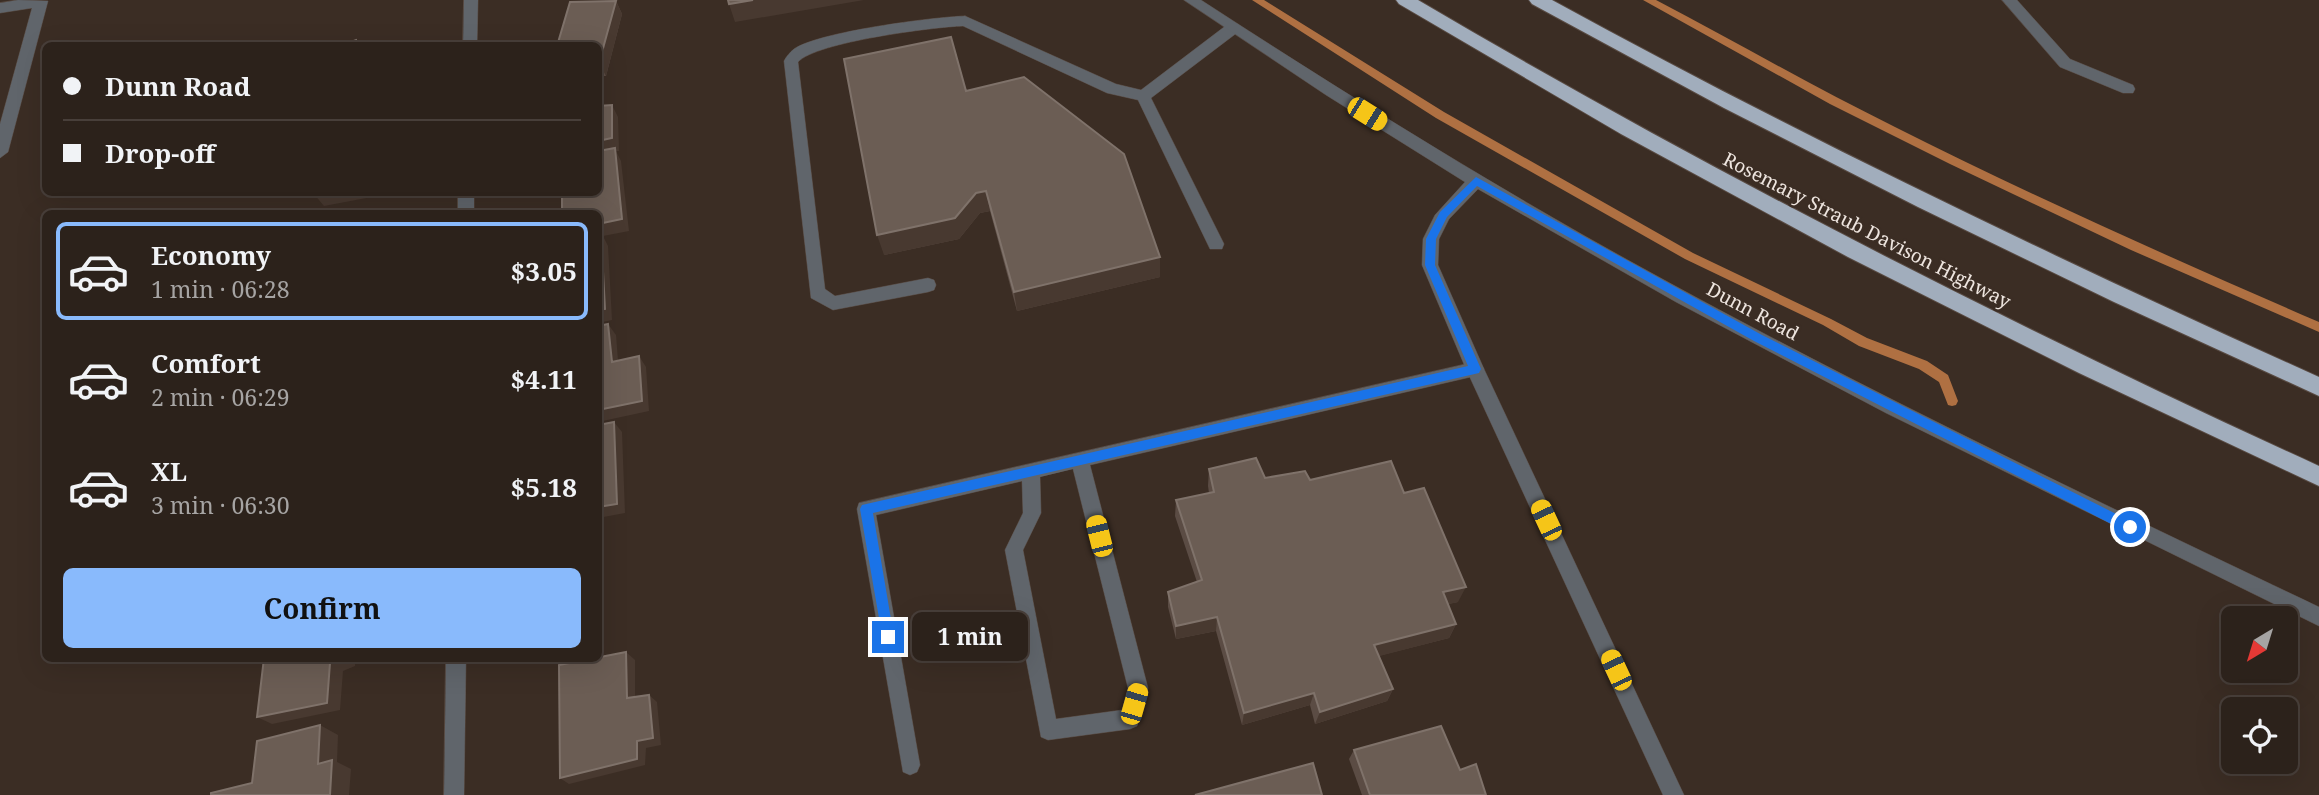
<!DOCTYPE html>
<html lang="en">
<head>
<meta charset="utf-8">
<style>
  :root { --surface:#2c221b; --page:#342a24; --text:#f1f3f6; --muted:#a6a4a3; --line:#483f3a; --accent:#89bafc }
  body { margin:0; font-family:"Noto Serif",serif; background:var(--page); color:var(--text); height:100vh; display:flex; flex-direction:column; font-size:26px; white-space:nowrap }
  * { box-sizing:border-box; margin:0 }
  p { font-size:23px; color:var(--muted) }
  .icon { flex:none; width:38px; height:38px; fill:none; stroke:currentColor; stroke-width:2; stroke-linecap:round; stroke-linejoin:round }
  .map { position:relative; flex:1; overflow:hidden }
  .details { position:absolute; left:42px; top:210px; width:560px; height:452px; display:flex; flex-direction:column; background:var(--surface); border-radius:10px; box-shadow:0 7px 28px #0002,0 0 0 2px var(--line) }
  .details>* { flex:none }
  .banner { position:absolute; left:42px; top:42px; width:560px; height:154px; border-radius:10px; box-shadow:0 7px 28px #0002,0 0 0 2px var(--line); display:grid; align-content:center; height:154px; padding:0 21px; background:var(--surface) }
  .needle { width:46px; rotate:218deg }
  .buttons { position:absolute; left:2221px; top:606px; display:grid; gap:14px }
  .buttons a { display:grid; place-items:center; width:77px; height:77px; border-radius:10px; background:var(--surface); box-shadow:0 7px 28px #0002,0 0 0 2px var(--line); font-size:35px }
  .end { position:absolute; width:32px; height:32px; margin:-16px; border:9px solid #1a73e8; background:#fff; box-shadow:0 0 0 4px #fff }
  .from { border-radius:50% }
  .bubble { position:absolute; height:49px; border-radius:10px; background:var(--surface); box-shadow:0 7px 28px #0002,0 0 0 2px var(--line); font-size:23px; font-weight:700; line-height:49px; text-align:center }
  .car { position:absolute; width:21px; height:42px; margin:-21px -10px; border-radius:9px; box-shadow:0 0 5px 2px #0007; background:linear-gradient(#f5c518 24%,#345 0 40%,#f5c518 0 76%,#345 0 86%,#f5c518 0) }
  .banner b { display:flex; align-items:center; gap:24px; height:66px; font-size:26px }
  .banner b+b { border-top:2px solid var(--line) }
  .banner i { width:18px; height:18px; background:var(--text) }
  ul { padding:12px 0 0; list-style:none }
  li { display:flex; align-items:center; gap:21px; height:98px; margin:0 14px 10px; padding:0 7px; border:4px solid transparent; border-radius:10px }
  li div { flex:1 }
  li b { display:block; font-size:26px }
  li em { font-style:normal; font-weight:700 }
  li.selected { border-color:var(--accent) }
  li>.icon { width:63px; height:63px; stroke-width:1.5 }
  .cta { display:flex; gap:14px; margin-top:auto; padding:14px 21px }
  .cta a { flex:1; height:80px; border-radius:10px; background:var(--accent); color:#111; font-size:28px; font-weight:700; line-height:80px; text-align:center }
  .map>svg:first-child { display:block }
  .lines { fill:none; stroke-linecap:round; stroke-linejoin:round }
  .stream { fill:#af7042; fill-rule:evenodd }
  .service-casing { stroke:#584a42; stroke-width:1 }
  .minor-casing { stroke:#584a42; stroke-width:1 }
  .tertiary-casing { stroke:#584a42; stroke-width:1 }
  .motorway-casing { stroke:#584a42; stroke-width:2 }
  .service { fill:#60656b; fill-rule:evenodd }
  .minor { fill:#60656b; fill-rule:evenodd }
  .tertiary { fill:#60656b; fill-rule:evenodd }
  .motorway { fill:#a1adbc; fill-rule:evenodd }
  .wall { fill:#5b4c44 }
  .shaded-wall { fill:#483930 }
  .building { fill:#6b5d54; stroke:#7f726a; stroke-width:2 }
  .route { fill:#1a73e8 }
  .labels { text-anchor:middle; stroke-width:5; stroke-linejoin:round; paint-order:stroke }
  .street-label { font-size:19px; fill:#eee5df; stroke:#3b2d24 }
</style>
</head>
<body>
<div class="map">
<svg width="2319" height="795" viewBox="0 0 2319 795">
  <rect width="100%" height="100%" fill="#3b2d24"/>
  <g class="lines">
    <!-- stream -->
    <g class="stream">
      <polygon points="1252,0 1264,0 1444,112 1693,253 1831,319 1867,338 1927,361 1948,375 1958,401 1956,405 1952,406 1948,405 1939,382 1919,369 1859,346 1823,325 1685,259 1436,118"/>
      <path d="M1643 0H1656C1736 42 1814 87 1895 127 2034 197 2176 260 2319 322V332L2131 250 1950 164 1830 104Z"/>
    </g>
    <defs>
      <g id="service">
        <path d="M965 16 1116 84 1141 90 1228 24H1238L1240 28 1238 32 1151 98 1224 244 1222 249H1210L1138 100 1107 93 963 26C934 27 816 42 798 62L825 289 835 296 928 278 934 280 936 285 934 290 928 292 833 310 811 298 784 61C786 57 790 52 794 49 818 32 933 17 965 16Z"/>
        <path d="M1475 362 1481 364 1484 369 1481 374 1475 376 1090 465 1148 688 1137 726 1130 729 1048 740 1041 737 1005 550 1023 513 1022 481 876 515 920 765 917 772 910 775 903 772 857 509 859 503ZM1073 469 1128 688 1122 710 1056 719 1023 550 1041 513 1040 477Z"/>
      </g>
      <g id="minor">
        <polygon points="18,0 48,1 8,152 0,158 0,124 32,8 0,13 0,3"/>
        <polygon points="464,0 478,0 477,46 463,46"/>
        <polygon points="2002,0 2017,0 2070,59 2133,85 2135,89 2133,93 2123,93 2060,67"/>
        <rect x="458" y="192" width="16" height="22"/>
        <polygon points="446,658 466,658 464,795 444,795"/>
      </g>
      <path id="tertiary" d="M1184 0H1201C1327 82 1453 161 1583 235 1822 370 2071 489 2319 607V626L1886 413 1676 302 1478 189 1449 219 1439 239 1438 265 1484 369 1684 795H1663L1466 369 1422 265 1423 239 1435 215 1465 182 1326 95Z"/>
      <g id="motorway">
        <path d="M1396 0H1418C1710 172 2011 325 2319 466V486L2079 373 1848 257 1621 134 1399 4Z"/>
        <path d="M1529 0H1552C1802 137 2059 260 2319 377V396L2114 302 1918 207 1724 108 1532 4Z"/>
      </g>
    </defs>
    <!-- service casing -->
    <use href="#service" class="service-casing"/>
    <!-- minor casing -->
    <use href="#minor" class="minor-casing"/>
    <!-- tertiary casing -->
    <use href="#tertiary" class="tertiary-casing"/>
    <!-- motorway casing -->
    <use href="#motorway" class="motorway-casing"/>
    <!-- service -->
    <use href="#service" class="service"/>
    <!-- minor -->
    <use href="#minor" class="minor"/>
    <!-- tertiary -->
    <use href="#tertiary" class="tertiary"/>
    <!-- motorway -->
    <use href="#motorway" class="motorway"/>
  </g>
  <!-- wall -->
  <g class="wall">
    <polygon points="616,1 622,14 606,76 598,76 598,46"/>
    <polygon points="966,91 1160,277 1017,311 990,211 980,213 959,239 884,255"/>
    <polygon points="1209,469 1265,478 1310,480 1404,493 1458,602 1448,604 1456,624 1449,638 1378,656 1393,689 1387,701 1315,724 1310,705 1242,725 1216,631 1176,639 1168,607 1168,592 1197,582 1175,516 1176,500 1209,493 1208,486"/>
    <polygon points="1354,750 1460,770 1486,795 1362,795 1349,759"/>
  </g>
  <!-- shaded-wall -->
  <g class="shaded-wall">
    <polygon points="753,0 864,0 735,22 729,4"/>
    <polygon points="616,1 622,14 606,76 599,63"/>
    <polygon points="598,80 603,89 605,119 598,107"/>
    <polygon points="612,105 618,117 619,151 616,151 621,161 629,231 603,236 608,246 612,320 598,323 598,141"/>
    <polygon points="986,191 990,211 980,213 959,239 884,255 877,235 976,193"/>
    <polygon points="293,192 314,192 295,196"/>
    <polygon points="320,192 377,192 377,196 324,206 314,194"/>
    <polygon points="1160,257 1160,277 1017,311 1014,292"/>
    <polygon points="608,324 616,335 619,373 612,362"/>
    <polygon points="639,356 646,367 649,411 598,422 598,410"/>
    <polygon points="614,422 622,432 625,513 598,518 598,507"/>
    <polygon points="1466,587 1458,602 1436,607 1443,592"/>
    <polygon points="1217,617 1216,631 1176,639 1176,626"/>
    <polygon points="1456,624 1449,638 1368,659 1374,645"/>
    <polygon points="626,652 635,660 635,705 627,698"/>
    <polygon points="342,658 355,658 355,666 343,671 340,710 272,724 257,717 330,663"/>
    <polygon points="1393,689 1387,701 1315,724 1320,712"/>
    <polygon points="1314,693 1310,705 1242,725 1244,713"/>
    <polygon points="649,695 657,702 661,745 646,748 645,765 569,784 560,778 637,741"/>
    <polygon points="320,725 338,735 337,762 351,769 349,795 330,795 318,764"/>
  </g>
  <!-- building -->
  <g class="building">
    <polygon points="728,0 753,0 729,4"/>
    <polygon points="616,1 599,63 598,63 598,46 557,46 570,2"/>
    <polygon points="951,37 966,91 1024,77 1124,154 1160,257 1014,292 986,191 976,193 955,218 877,235 844,59"/>
    <polygon points="356,40 357,46 340,46"/>
    <polygon points="612,105 612,138 598,141 598,106"/>
    <polygon points="615,148 622,219 598,224 598,214 552,214 552,212 562,210 562,192 598,192 598,151"/>
    <polygon points="598,234 601,234 605,309 598,310"/>
    <polygon points="608,324 612,362 639,356 642,401 598,410 598,326"/>
    <polygon points="614,422 617,504 598,507 598,425"/>
    <polygon points="1256,458 1265,478 1305,471 1310,480 1391,461 1404,493 1424,488 1466,587 1443,592 1456,624 1374,645 1393,689 1320,712 1314,693 1244,713 1217,617 1176,626 1168,592 1202,580 1176,500 1214,492 1209,469"/>
    <polygon points="626,652 627,698 649,695 653,738 637,741 637,759 560,778 559,665"/>
    <polygon points="264,658 342,658 330,663 327,703 257,717"/>
    <polygon points="320,725 318,764 332,760 330,795 211,795 211,793 252,783 257,741"/>
    <polygon points="1441,726 1460,770 1476,764 1486,795 1370,795 1354,750"/>
    <polygon points="1313,763 1322,795 1195,795"/>
  </g>
  <!-- route -->
  <polygon class="route" points="1476,177 1762,335 2134,523 2134,531 2125,531 1754,341 1477,186 1447,217 1436,239 1435,265 1481,369 1479,373 873,513 894,637 888,643 883,641 860,509 862,505 1468,366 1425,265 1426,239 1440,212"/>
  <g class="labels">
    <!-- street labels -->
    <g class="street-label">
      <text transform="translate(1867 230) rotate(27)" y="7">Rosemary Straub Davison Highway</text>
      <text transform="translate(1753 311) rotate(28)" y="7">Dunn Road</text>
    </g>
  </g>
</svg>
<div class="buttons">
<a><svg class="needle" viewBox="-14 -14 28 28"><path d="M0-13l5 13h-10z" fill="#e53935"/><path d="M0 13l5-13h-10z" fill="#a6a4a3"/></svg></a>
<a><svg class="icon" aria-label="locate" viewBox="0 0 24 24"><circle cx="12" cy="12" r="6"/><path d="M12 2v4M12 18v4M2 12h4M18 12h4"/></svg></a>
</div>
<i class="end from" style="left:2130px;top:527px"></i>
<i class="end" style="left:888px;top:637px"></i>
<div class="bubble" style="left:912px;top:612px;width:116px">1 min</div>
<i class="car" style="left:1367px;top:114px;rotate:122deg"></i>
<i class="car" style="left:1546px;top:520px;rotate:335deg"></i>
<i class="car" style="left:1099px;top:536px;rotate:346deg"></i>
<i class="car" style="left:1616px;top:670px;rotate:335deg"></i>
<i class="car" style="left:1134px;top:704px;rotate:16deg"></i>
<div class="banner">
<b><i class="from"></i>Dunn Road</b>
<b><i></i>Drop-off</b>
</div>
<section class="details">
<ul>
<li class="selected"><svg class="icon" aria-label="car" viewBox="0 0 24 24"><path d="M5 17H2v-5l4-1 3-4h7l3 4 3 1v5h-3M9 17h6M6 11h13"/><circle cx="7" cy="17" r="2"/><circle cx="17" cy="17" r="2"/></svg><div><b>Economy</b><p>1 min · 06:28</p></div><em>$3.05</em></li>
<li><svg class="icon" aria-label="car" viewBox="0 0 24 24"><path d="M5 17H2v-5l4-1 3-4h7l3 4 3 1v5h-3M9 17h6M6 11h13"/><circle cx="7" cy="17" r="2"/><circle cx="17" cy="17" r="2"/></svg><div><b>Comfort</b><p>2 min · 06:29</p></div><em>$4.11</em></li>
<li><svg class="icon" aria-label="car" viewBox="0 0 24 24"><path d="M5 17H2v-5l4-1 3-4h7l3 4 3 1v5h-3M9 17h6M6 11h13"/><circle cx="7" cy="17" r="2"/><circle cx="17" cy="17" r="2"/></svg><div><b>XL</b><p>3 min · 06:30</p></div><em>$5.18</em></li>
</ul>
<div class="cta"><a>Confirm</a></div>
</section>
</div>
</body>
</html>
